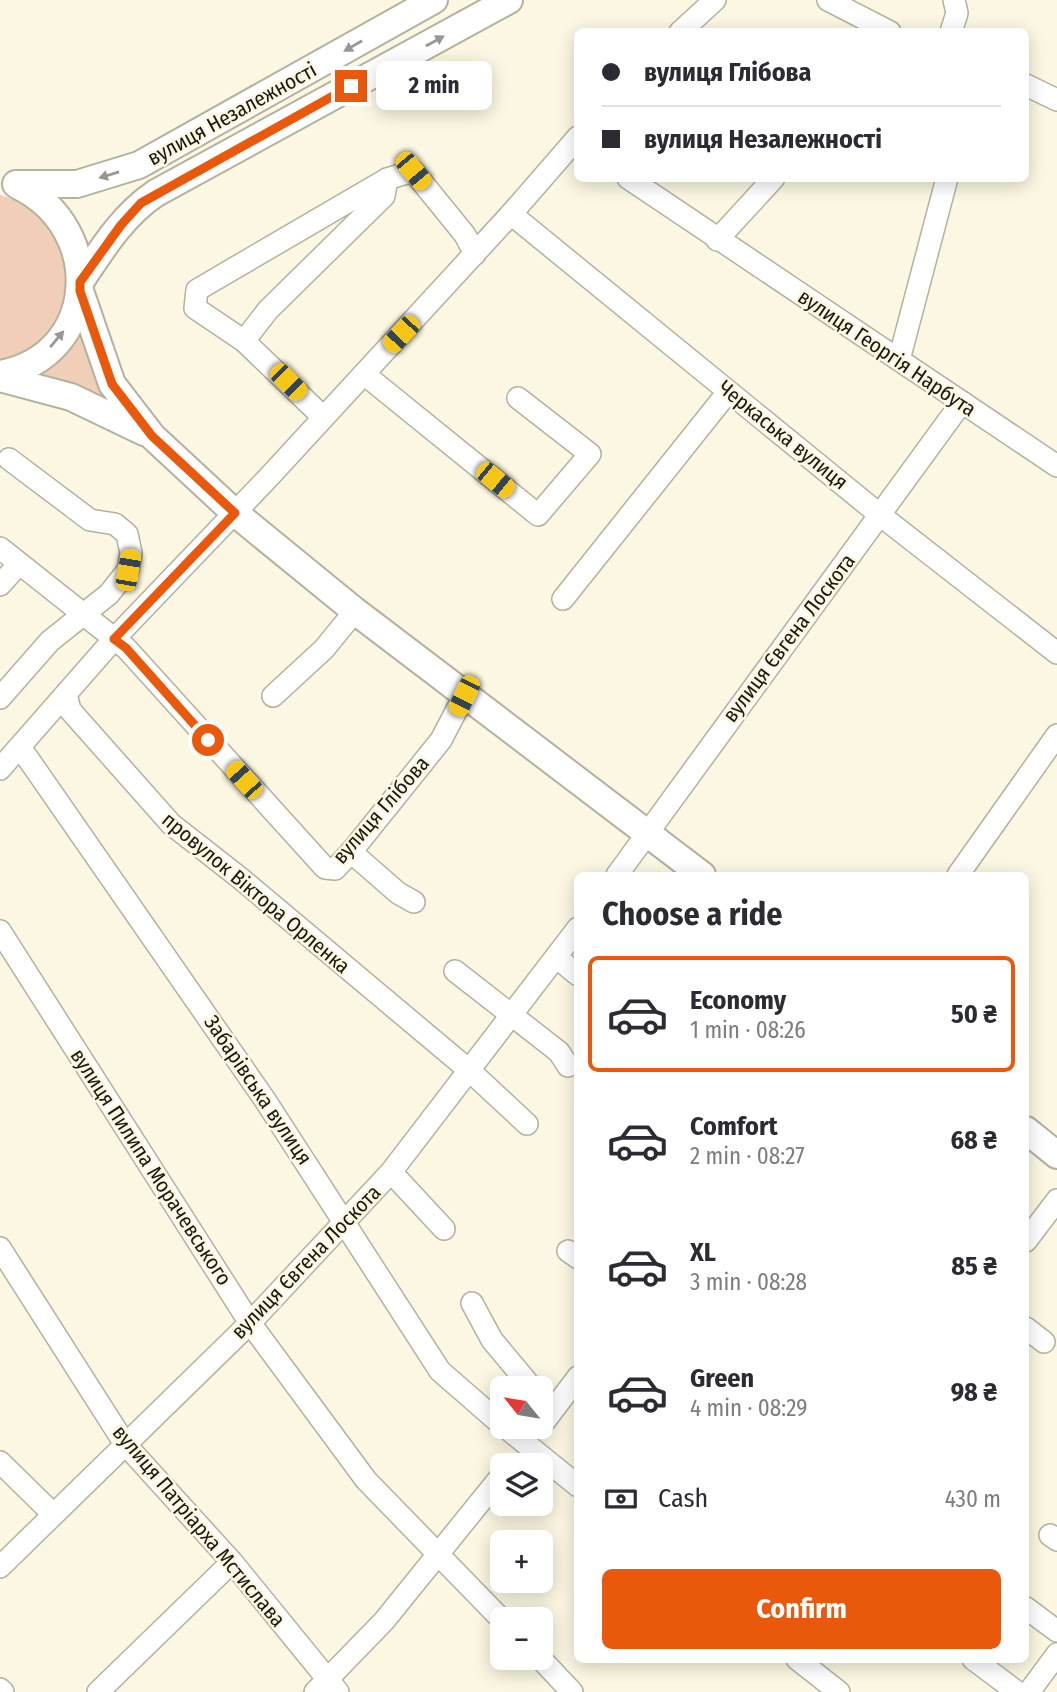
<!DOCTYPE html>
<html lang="en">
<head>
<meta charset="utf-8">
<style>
  :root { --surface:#fff; --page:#f7f7f7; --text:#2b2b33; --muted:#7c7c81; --line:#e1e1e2; --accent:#ea580c }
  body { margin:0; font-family:"Fira Sans Condensed",sans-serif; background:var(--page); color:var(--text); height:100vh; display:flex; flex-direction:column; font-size:26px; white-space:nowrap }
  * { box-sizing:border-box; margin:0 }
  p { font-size:23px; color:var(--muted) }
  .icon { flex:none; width:38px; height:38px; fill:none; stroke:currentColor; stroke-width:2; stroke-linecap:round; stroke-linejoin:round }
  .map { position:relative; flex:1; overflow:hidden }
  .sheet { position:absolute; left:574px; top:872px; width:455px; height:791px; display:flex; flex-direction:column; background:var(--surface); border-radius:10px; box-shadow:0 4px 18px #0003 }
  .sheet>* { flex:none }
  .guide { position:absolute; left:574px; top:28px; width:455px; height:154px; border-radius:10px; box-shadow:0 4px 18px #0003; display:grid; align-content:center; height:154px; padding:0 28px; background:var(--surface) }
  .needle { width:46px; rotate:300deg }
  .buttons { position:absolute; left:490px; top:1376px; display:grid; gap:14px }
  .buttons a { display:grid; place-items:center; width:63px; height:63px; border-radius:10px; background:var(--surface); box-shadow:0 4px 18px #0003; font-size:35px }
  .end { position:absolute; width:32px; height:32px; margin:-16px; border:9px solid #ea580c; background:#fff; box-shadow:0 0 0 4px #fff }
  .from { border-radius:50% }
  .bubble { position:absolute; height:49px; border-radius:10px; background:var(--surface); box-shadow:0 4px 18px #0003; font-size:23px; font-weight:700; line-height:49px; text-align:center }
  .car { position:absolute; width:21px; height:42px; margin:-21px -10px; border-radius:9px; box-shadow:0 0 5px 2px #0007; background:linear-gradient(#f5c518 24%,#345 0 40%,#f5c518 0 76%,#345 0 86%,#f5c518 0) }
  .guide b { display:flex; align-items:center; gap:24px; height:66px; font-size:26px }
  .guide b+b { border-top:2px solid var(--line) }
  .guide i { width:18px; height:18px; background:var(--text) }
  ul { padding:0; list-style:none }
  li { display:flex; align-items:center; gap:21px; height:116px; margin:0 14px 10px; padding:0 14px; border:4px solid transparent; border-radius:10px }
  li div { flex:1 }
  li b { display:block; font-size:26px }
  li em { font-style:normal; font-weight:700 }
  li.selected { border-color:var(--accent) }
  li>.icon { width:63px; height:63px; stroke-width:1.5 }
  h2 { padding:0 28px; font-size:32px; line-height:84px }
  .pay { display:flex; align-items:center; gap:18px; height:77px; padding:0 28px; font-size:26px }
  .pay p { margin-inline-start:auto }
  .action { display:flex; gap:14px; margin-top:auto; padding:14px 28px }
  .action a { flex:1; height:80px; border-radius:10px; background:var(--accent); color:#fff; font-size:28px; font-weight:700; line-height:80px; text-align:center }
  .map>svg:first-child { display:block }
  .green { fill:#f0ceb7 }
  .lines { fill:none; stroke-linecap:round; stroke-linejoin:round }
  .minor-casing { stroke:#b4b19d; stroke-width:24 }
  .major-casing { stroke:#b4b19d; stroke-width:30 }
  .minor { stroke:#fff; stroke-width:21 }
  .major { stroke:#fff; stroke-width:26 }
  .oneway { fill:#989794 }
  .route { stroke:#ea580c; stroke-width:9 }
  .labels { text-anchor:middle; stroke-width:5; stroke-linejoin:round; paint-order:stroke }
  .street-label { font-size:21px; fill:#1a1811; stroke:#fbf7e2 }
</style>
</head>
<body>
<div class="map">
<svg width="1057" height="1692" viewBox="0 0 1057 1692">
  <rect width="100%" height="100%" fill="#fbf7e2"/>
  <!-- green -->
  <g class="green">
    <path d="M0 195C89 218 90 342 0 363Z"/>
    <polygon points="84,325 107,388 98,398 38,377 74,342"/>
  </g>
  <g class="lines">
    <defs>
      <g id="minor">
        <polyline points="828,0 890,32"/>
        <polyline points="680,32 715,0"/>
        <polyline points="951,32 957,13 954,0"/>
        <polyline points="1026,85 1057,100"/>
        <polyline points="628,178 1057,466"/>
        <polyline points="511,214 880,515 1057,653"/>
        <polyline points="717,240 774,178"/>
        <polyline points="244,341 268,310 384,196 387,179"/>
        <polyline points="899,360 947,178"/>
        <polyline points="364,374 538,515 590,454 518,398"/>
        <polyline points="323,417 244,341 195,308 197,290 387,179 413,171 465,235 475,254"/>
        <polyline points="0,548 126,648 325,868 335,869 351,852 441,740 464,696"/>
        <polyline points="0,585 19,564"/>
        <polyline points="563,599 728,392"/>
        <polyline points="66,694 70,710 171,824 240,878 470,1071 527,1124"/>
        <polyline points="273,696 324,649 355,611"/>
        <polyline points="0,698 50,641 109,594 128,570 131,553 127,534 115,524 90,520 9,459"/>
        <polyline points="20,747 265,1100 440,1371 502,1425"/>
        <polyline points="0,769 114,639 268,478 511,214 578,137"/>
        <polyline points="351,852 398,893 414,902"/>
        <polyline points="617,875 962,402"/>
        <polyline points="958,875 1057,735"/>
        <polyline points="0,931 250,1323 366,1480 502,1620"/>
        <polyline points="556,957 578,975"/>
        <polyline points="455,971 559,1052 568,1066"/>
        <polyline points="391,1172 444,1229"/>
        <polyline points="1026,1241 1057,1200"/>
        <polyline points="0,1248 125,1444 232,1562 338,1692"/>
        <polyline points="568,1251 578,1258"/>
        <polyline points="472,1303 492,1340 532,1388"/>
        <polyline points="1026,1328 1044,1342"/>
        <polyline points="504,1426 578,1486"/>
        <polyline points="541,1426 578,1377"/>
        <polyline points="0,1462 53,1514"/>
        <polyline points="1050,1535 1057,1540"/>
        <polyline points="0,1567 250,1323 391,1172 578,928"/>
        <polyline points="1026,1608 1057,1631"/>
        <polyline points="539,1657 572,1692"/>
        <polyline points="797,1659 839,1692"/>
        <polyline points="973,1659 1017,1692"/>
        <polyline points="0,1689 3,1692"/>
        <polyline points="98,1692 232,1562"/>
        <polyline points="315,1692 384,1621 502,1475"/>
        <polyline points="1029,1692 1057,1654"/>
      </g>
      <g id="major">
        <polyline points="16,184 77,184 139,165 434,0"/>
        <path d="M80 282C102 249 123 215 156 193L509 0"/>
        <polyline points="80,291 112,384 152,436 235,513 355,611 702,875"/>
        <path d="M0 374C99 356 106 229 19 186"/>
        <polyline points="0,378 71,397 144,432"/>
        <polyline points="1026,1130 1057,1155"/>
      </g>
    </defs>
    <!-- minor casing -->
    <use href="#minor" class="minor-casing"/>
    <!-- major casing -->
    <use href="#major" class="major-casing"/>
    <!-- minor -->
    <use href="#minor" class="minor"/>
    <!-- major -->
    <use href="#major" class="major"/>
  </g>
  <!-- one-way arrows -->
  <defs><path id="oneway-solid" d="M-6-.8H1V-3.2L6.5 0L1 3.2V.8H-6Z" transform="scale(1.75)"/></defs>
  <g class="oneway">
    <use href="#oneway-solid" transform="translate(435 41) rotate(-29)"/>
    <use href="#oneway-solid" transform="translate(353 46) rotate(150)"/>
    <use href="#oneway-solid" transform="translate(109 175) rotate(163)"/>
    <use href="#oneway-solid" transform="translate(57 339) rotate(-50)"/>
  </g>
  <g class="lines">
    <!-- route -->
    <polyline class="route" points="208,740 126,648 114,639 235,513 152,436 112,384 80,291 80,282 121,225 141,203 351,86"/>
  </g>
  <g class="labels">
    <!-- street labels -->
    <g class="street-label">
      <text transform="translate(232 114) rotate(-29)" y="7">вулиця Незалежності</text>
      <text transform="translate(887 353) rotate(34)" y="7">вулиця Георгія Нарбута</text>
      <text transform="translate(783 435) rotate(39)" y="7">Черкаська вулиця</text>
      <text transform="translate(789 638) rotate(-53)" y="7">вулиця Євгена Лоскота</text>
      <text transform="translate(381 810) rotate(-49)" y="7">вулиця Глібова</text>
      <text transform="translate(256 893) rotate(40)" y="7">провулок Віктора Орленка</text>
      <text transform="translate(258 1090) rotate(56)" y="7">Забарівська вулиця</text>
      <text transform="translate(151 1167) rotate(57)" y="7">вулиця Пилипа Морачевського</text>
      <text transform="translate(306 1262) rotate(-46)" y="7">вулиця Євгена Лоскота</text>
      <text transform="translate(199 1526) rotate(50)" y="7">вулиця Патріарха Мстислава</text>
    </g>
  </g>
</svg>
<div class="buttons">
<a><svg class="needle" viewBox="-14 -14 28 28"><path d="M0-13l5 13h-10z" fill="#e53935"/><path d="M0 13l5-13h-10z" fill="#7c7c81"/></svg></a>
<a><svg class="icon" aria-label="layers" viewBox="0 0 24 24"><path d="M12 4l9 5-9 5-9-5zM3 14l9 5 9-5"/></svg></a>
<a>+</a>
<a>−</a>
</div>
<i class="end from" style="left:208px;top:740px"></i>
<i class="end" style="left:351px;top:86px"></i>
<div class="bubble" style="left:376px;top:61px;width:116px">2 min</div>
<i class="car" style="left:413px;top:171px;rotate:140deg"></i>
<i class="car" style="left:401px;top:334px;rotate:223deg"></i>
<i class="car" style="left:288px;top:382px;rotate:135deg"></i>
<i class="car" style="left:495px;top:480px;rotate:129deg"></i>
<i class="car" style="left:128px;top:570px;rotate:10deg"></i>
<i class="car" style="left:464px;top:696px;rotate:206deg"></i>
<i class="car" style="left:244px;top:780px;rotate:318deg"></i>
<div class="guide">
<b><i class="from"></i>вулиця Глібова</b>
<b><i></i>вулиця Незалежності</b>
</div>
<section class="sheet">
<h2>Choose a ride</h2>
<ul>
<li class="selected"><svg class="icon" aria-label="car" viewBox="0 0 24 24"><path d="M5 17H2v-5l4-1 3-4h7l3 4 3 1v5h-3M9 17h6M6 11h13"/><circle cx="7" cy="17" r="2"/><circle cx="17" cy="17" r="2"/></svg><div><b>Economy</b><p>1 min · 08:26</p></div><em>50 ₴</em></li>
<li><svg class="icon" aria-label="car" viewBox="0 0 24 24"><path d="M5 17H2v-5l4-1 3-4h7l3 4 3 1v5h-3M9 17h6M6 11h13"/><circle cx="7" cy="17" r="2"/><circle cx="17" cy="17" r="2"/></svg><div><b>Comfort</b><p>2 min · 08:27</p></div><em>68 ₴</em></li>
<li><svg class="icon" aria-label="car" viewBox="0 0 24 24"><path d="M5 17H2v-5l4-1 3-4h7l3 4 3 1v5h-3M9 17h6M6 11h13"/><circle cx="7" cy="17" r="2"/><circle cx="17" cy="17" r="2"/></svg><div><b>XL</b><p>3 min · 08:28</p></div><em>85 ₴</em></li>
<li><svg class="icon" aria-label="car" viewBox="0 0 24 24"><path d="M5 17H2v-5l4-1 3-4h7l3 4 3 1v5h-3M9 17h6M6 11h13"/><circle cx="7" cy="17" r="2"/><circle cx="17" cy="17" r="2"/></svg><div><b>Green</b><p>4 min · 08:29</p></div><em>98 ₴</em></li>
</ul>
<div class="pay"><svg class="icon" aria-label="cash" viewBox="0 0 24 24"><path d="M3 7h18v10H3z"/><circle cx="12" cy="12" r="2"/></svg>Cash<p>430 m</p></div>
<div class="action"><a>Confirm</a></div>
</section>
</div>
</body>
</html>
